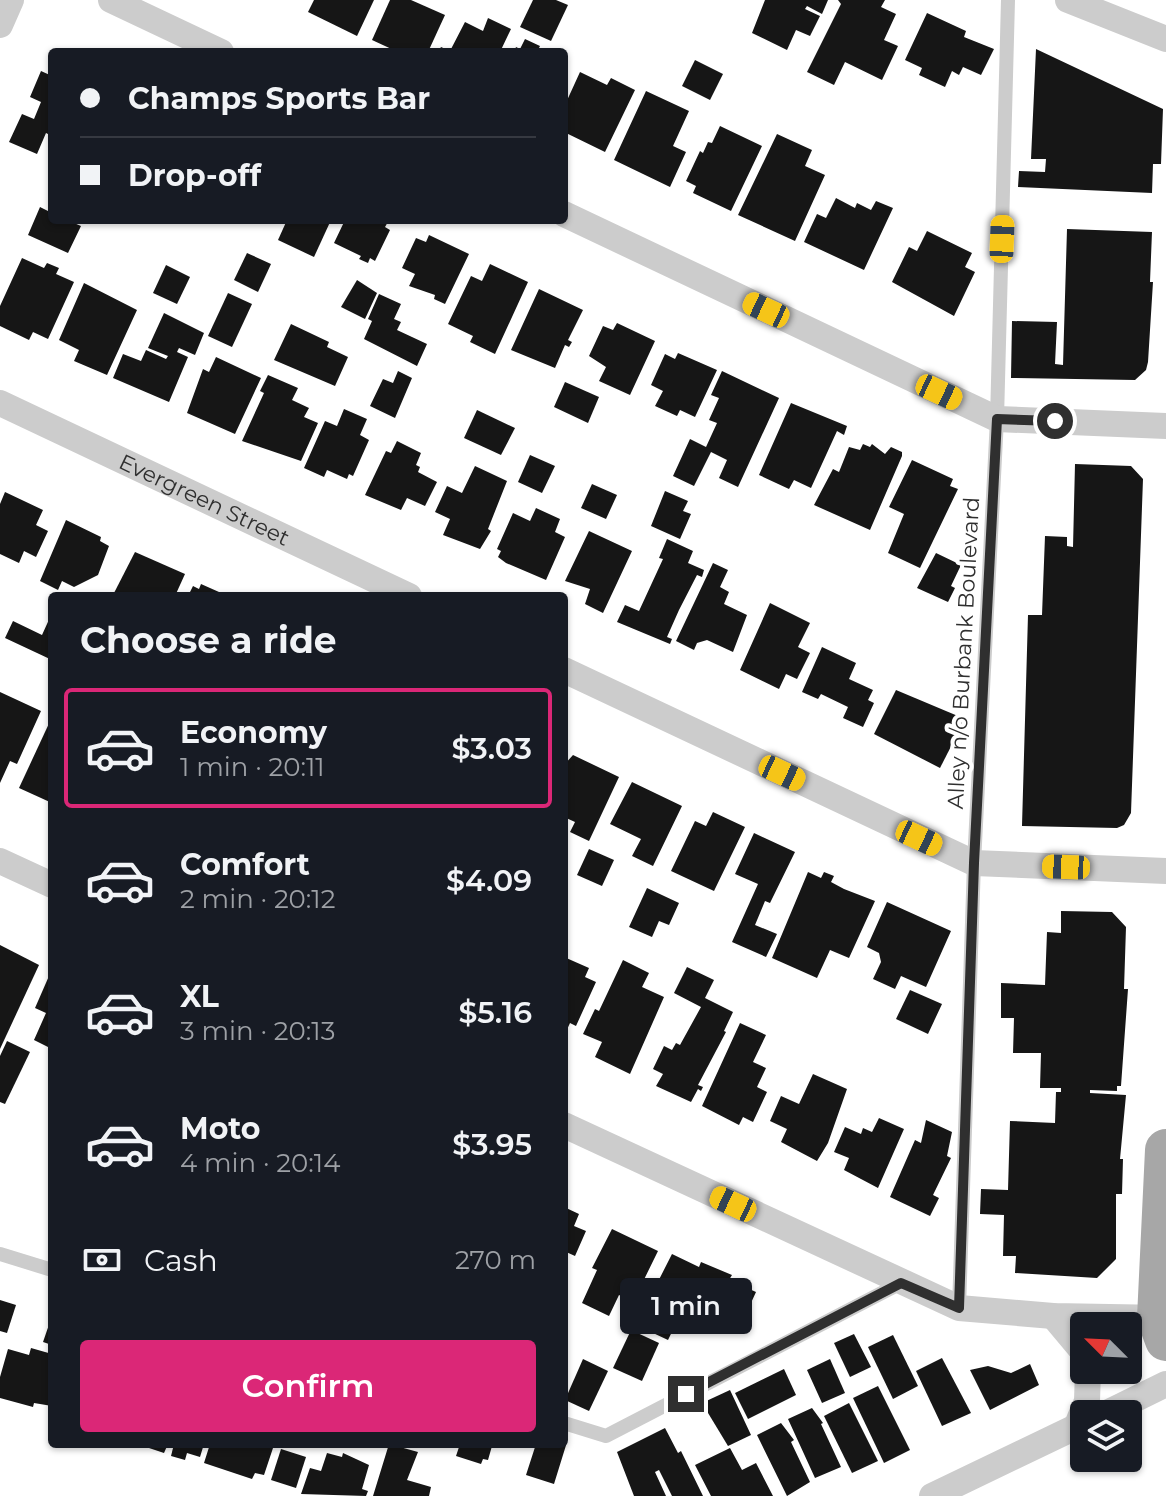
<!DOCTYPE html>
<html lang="en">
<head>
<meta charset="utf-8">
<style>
  :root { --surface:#171b24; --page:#242831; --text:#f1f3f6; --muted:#9ea1a6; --line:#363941; --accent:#db2777 }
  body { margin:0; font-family:Montserrat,sans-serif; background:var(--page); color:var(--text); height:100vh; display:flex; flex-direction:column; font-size:30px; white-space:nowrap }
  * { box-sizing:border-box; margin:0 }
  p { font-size:26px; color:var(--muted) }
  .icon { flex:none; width:44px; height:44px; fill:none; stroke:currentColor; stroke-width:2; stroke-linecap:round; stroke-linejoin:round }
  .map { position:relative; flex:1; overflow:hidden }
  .panel { position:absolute; left:48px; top:592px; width:520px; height:856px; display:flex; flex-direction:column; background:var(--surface); border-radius:8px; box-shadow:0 2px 6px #0004 }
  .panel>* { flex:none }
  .hud { position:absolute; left:48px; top:48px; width:520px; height:176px; border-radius:8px; box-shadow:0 2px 6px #0004; display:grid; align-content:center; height:176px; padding:0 32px; background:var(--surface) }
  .needle { width:52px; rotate:294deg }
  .controls { position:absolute; left:1070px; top:1312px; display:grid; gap:16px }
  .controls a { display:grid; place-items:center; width:72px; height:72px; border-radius:8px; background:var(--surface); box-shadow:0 2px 6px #0004; font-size:40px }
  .end { position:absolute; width:36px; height:36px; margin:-18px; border:10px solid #2f2f2f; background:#fff; box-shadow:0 0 0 4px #fff }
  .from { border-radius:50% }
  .bubble { position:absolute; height:56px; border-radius:8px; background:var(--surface); box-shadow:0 2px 6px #0004; font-size:26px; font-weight:600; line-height:56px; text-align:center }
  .car { position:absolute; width:24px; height:48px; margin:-24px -12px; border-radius:10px; box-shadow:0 0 6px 2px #0007; background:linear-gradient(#f5c518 24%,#345 0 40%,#f5c518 0 76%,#345 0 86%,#f5c518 0) }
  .hud b { display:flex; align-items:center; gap:28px; height:76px; font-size:30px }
  .hud b+b { border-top:2px solid var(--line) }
  .hud i { width:20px; height:20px; background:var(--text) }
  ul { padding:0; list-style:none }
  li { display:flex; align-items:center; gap:24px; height:120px; margin:0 16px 12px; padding:0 16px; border:4px solid transparent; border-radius:8px }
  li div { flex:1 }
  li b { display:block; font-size:30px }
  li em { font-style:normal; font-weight:600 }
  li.on { border-color:var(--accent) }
  li>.icon { width:72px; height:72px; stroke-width:1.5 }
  h2 { padding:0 32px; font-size:36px; line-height:96px }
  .pay { display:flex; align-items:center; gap:20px; height:88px; padding:0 32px; font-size:30px }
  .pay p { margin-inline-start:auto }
  .primary-button { display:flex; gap:16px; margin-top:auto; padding:16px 32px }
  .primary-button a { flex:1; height:92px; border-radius:8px; background:var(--accent); color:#fff; font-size:32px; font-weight:600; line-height:92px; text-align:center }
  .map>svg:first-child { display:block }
  .building { fill:#161616 }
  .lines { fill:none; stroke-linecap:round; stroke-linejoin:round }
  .service { stroke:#ccc; stroke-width:14 }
  .minor { stroke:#ccc; stroke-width:26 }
  .primary { stroke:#a7a7a7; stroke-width:42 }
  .route { stroke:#2f2f2f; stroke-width:10 }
  .labels { text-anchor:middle; stroke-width:8; stroke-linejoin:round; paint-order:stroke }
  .street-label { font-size:22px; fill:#2f2f2f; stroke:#fff }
</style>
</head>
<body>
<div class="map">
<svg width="1166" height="1496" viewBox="0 0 1166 1496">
  <rect width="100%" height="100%" fill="#fff"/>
  <!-- building -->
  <g class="building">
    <polygon points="314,0 374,0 357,36 308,12"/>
    <polygon points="390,0 411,0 445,15 428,52 398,52 372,40"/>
    <polygon points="533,0 556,0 568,5 551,41 520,27"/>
    <polygon points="765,0 828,0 822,14 807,6 805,9 820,16 810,36 796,30 787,50 752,33"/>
    <polygon points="838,0 885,0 881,7 896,14 884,40 898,46 882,80 845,62 834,85 807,72 841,4"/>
    <polygon points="927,13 966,31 964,37 994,49 981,75 963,67 959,75 952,71 945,87 919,75 922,68 905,60"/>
    <polygon points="488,18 511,29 500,52 438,52 441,47 450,51 465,22 483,31"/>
    <polygon points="525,39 540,46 537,52 514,52 516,47 520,49"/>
    <polygon points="1036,49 1163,109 1161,164 1153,164 1152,193 1018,187 1019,171 1045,172 1046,159 1031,159"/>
    <polygon points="695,60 723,74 710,100 682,86"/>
    <polygon points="41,71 52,76 52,136 46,133 37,154 9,142 22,114 34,119 41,102 30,97"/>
    <polygon points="580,72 607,85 611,78 635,90 605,152 564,132 564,107"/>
    <polygon points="646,91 689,111 673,146 686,152 670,187 614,160"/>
    <polygon points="720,126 762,146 731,211 693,193 696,186 686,181 700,151 703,153 708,142 712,143"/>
    <polygon points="777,134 812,150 805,166 825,175 795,241 738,215"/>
    <polygon points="836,198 855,208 857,203 871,210 876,201 893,208 864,270 804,242 817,214 826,218"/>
    <polygon points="40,207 52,213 52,220 67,220 81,226 68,253 28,235"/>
    <polygon points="287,220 331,220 314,257 278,240"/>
    <polygon points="345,220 389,220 385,227 390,230 375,261 370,258 368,263 359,259 361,256 334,243"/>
    <polygon points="1067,229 1152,232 1150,282 1153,282 1148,362 1146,370 1135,380 1011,378 1012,321 1057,322 1055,364 1063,365"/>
    <polygon points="927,231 972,253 965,267 975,272 954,316 892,282 909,247 917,251"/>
    <polygon points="429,235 469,254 445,304 434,299 435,295 409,286 415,274 402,268 416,238 426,242"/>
    <polygon points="247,253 271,264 258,292 234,280"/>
    <polygon points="22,258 44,268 47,263 59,268 56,274 74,282 48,339 33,332 29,340 0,326 0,306"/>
    <polygon points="490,264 528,282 495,354 470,342 473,336 448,324 471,276 482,281"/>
    <polygon points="166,265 190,277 177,304 153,293"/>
    <polygon points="357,280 377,293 365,319 341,307"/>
    <polygon points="84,283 137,310 107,375 74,361 79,350 59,340"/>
    <polygon points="539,289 583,310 568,340 572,342 569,347 565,345 555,368 511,350"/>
    <polygon points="228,293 252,304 232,347 208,336"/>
    <polygon points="379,294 401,304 394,319 401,322 397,330 427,344 417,366 364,339 372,321 368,319"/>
    <polygon points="164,313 204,333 195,355 179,348 177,352 188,357 169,402 113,378 123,354 141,361 146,350 166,359 168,356 148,348"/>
    <polygon points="617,323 655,341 630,395 599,381 606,367 589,356 603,326 613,330"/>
    <polygon points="291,324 329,342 327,347 348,357 335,386 274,360"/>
    <polygon points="678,353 717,370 695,417 680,410 677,416 655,406 663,391 651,385 665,354 675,359"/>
    <polygon points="216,357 261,378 235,434 187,413 203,369 209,372"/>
    <polygon points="398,371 412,378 395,418 370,406 383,379 393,383"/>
    <polygon points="722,371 779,398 738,487 719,478 727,460 711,452 694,486 673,476 690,439 706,447 717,423 709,420 719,398 711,395"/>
    <polygon points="268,375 298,388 292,400 309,408 304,417 318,423 301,461 242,441 264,393 260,391"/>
    <polygon points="565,382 599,397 588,423 554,407"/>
    <polygon points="791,403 847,426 844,435 837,431 811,488 794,480 789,489 759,475"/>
    <polygon points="344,409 367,419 360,435 369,440 353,476 349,474 347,479 327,470 324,477 304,468 325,421 337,426"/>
    <polygon points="477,410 515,428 501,455 464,438"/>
    <polygon points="397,441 421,453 416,465 420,467 418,472 437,482 425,506 407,498 401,510 365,495 386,451 391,453"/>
    <polygon points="863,444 870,447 872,444 885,454 891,447 902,452 902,456 870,530 814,505 833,469 839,472 849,447 860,450"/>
    <polygon points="530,455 555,466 542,493 518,482"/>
    <polygon points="912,460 953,479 950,486 958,489 920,568 888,553 904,514 889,507"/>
    <polygon points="1075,464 1131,466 1143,479 1131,813 1124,825 1117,828 1022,826 1028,615 1042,615 1045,536 1067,537 1067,546 1073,547"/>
    <polygon points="475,466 507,481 488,529 491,531 480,549 443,535 450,519 435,512 447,486 462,493"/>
    <polygon points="592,484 617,495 606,519 581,508"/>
    <polygon points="665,491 688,501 683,511 691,514 680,539 651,526"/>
    <polygon points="5,492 43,510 36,525 48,531 36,557 24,551 19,563 0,554 0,504"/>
    <polygon points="536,508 560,519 555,532 565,537 546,580 506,563 498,557 501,551 497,549 513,513 530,521"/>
    <polygon points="66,520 101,537 100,541 109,546 98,575 74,587 62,581 58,590 40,581"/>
    <polygon points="589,531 632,551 603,613 585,604 590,589 565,581"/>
    <polygon points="667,539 693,551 688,563 704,570 702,577 697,575 679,610 667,637 672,639 670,644 617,622 625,605 639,611 663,559 659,558"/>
    <polygon points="135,552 185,574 175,596 114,593"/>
    <polygon points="936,553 961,565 951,586 955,588 948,602 917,588"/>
    <polygon points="713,563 728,570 720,587 729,592 724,604 747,615 733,652 707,640 697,643 694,650 676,641"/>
    <polygon points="201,584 228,596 188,596 193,586 199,589"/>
    <polygon points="770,603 810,623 798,647 810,653 797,679 786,674 779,689 740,670"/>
    <polygon points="52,613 52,660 5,638 13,621 42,635"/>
    <polygon points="822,647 856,663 849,679 873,690 868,700 874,703 863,727 843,718 848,707 821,694 818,699 802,692"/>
    <polygon points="896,690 965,719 940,768 874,734"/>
    <polygon points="0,692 41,711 17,764 10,761 0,783"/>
    <polygon points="52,717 52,803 19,788"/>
    <polygon points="573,755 619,777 589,841 570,832 575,822 564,817 564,765"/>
    <polygon points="632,782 682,806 653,866 632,856 641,839 610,824"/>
    <polygon points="713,812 745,827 714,891 671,871 695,821 706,826"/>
    <polygon points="754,833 795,852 770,903 765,901 755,925 777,934 766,957 732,942 758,884 735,874"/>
    <polygon points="589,849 614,860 602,886 577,875"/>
    <polygon points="808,872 821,878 824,872 834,876 831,882 844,889 875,901 849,958 830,950 817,978 772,958"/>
    <polygon points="647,888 679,903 669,925 659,921 652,937 629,927"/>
    <polygon points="887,902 951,931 926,987 901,976 895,989 873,979 881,962 879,953 867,947"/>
    <polygon points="1061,911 1112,912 1126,927 1124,989 1128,989 1121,1086 1117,1086 1117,1091 1090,1090 1090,1093 1126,1095 1120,1159 1123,1159 1122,1194 1116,1194 1116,1259 1097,1278 1015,1273 1016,1256 1003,1256 1004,1215 980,1214 981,1189 1008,1190 1010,1121 1055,1123 1056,1092 1061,1092 1061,1088 1040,1088 1041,1053 1013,1053 1014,1018 1001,1018 1001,983 1045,985 1047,932 1061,933"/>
    <polygon points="0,945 39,965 0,1049"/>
    <polygon points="564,957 589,968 585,977 596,982 576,1026 570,1023 564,1036"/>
    <polygon points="623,960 649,973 642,987 664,997 630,1074 595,1057 602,1042 583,1034 595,1009 599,1011"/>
    <polygon points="687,967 714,980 705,998 733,1012 724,1031 726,1032 698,1085 703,1087 701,1091 698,1089 691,1102 656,1086 663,1074 653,1069 664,1046 672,1050 676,1043 680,1045 701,1007 674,993"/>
    <polygon points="49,976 52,978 52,1049 34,1040 46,1013 35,1008"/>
    <polygon points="910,990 942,1004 928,1034 896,1019"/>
    <polygon points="740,1023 766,1035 753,1062 766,1068 757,1087 767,1092 753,1122 743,1117 739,1125 702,1106"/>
    <polygon points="7,1041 30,1052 5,1104 0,1102 0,1056"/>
    <polygon points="813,1074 847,1089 828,1143 817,1161 781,1142 787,1129 770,1121 781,1096 799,1104"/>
    <polygon points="879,1118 904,1129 878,1188 844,1170 849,1158 834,1152 845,1127 861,1134 863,1128 872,1132"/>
    <polygon points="926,1120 952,1132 947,1156 951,1158 933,1195 939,1198 930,1216 890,1197 915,1140 921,1143"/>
    <polygon points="564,1207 579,1214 574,1226 586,1231 575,1256 564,1251"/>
    <polygon points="612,1229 658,1251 633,1302 619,1295 609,1316 582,1303 597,1270 592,1268"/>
    <polygon points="672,1254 699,1267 701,1262 732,1275 729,1280 756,1292 738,1331 684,1307 668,1340 636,1325"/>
    <polygon points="0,1300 16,1305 7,1333 0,1331"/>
    <polygon points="52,1316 52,1345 43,1342"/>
    <polygon points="631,1330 659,1343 642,1381 613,1368"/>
    <polygon points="854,1334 871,1367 850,1377 834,1343"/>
    <polygon points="893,1335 918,1386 893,1399 868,1347"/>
    <polygon points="31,1348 52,1354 52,1406 34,1403 33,1407 0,1398 0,1377 8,1349 29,1355"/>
    <polygon points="942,1358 971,1413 942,1426 916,1371"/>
    <polygon points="583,1359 608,1371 589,1411 565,1400"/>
    <polygon points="830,1359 845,1393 822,1403 807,1370"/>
    <polygon points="1030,1364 1039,1385 990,1410 970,1370 988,1366 1011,1373"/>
    <polygon points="784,1369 796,1395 748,1419 735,1393"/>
    <polygon points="878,1386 910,1450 884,1463 853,1398"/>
    <polygon points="730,1390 751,1435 728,1446 702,1403"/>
    <polygon points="849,1403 878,1461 852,1473 824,1416"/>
    <polygon points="812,1408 823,1423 821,1424 841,1467 815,1478 788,1419"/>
    <polygon points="781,1423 794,1440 791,1442 810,1482 787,1496 757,1435"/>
    <polygon points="665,1428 678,1453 681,1451 703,1496 672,1496 659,1470 655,1472 666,1496 634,1496 617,1452"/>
    <polygon points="564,1441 567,1442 554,1484 526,1475 536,1444 564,1444"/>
    <polygon points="137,1444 168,1444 164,1453"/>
    <polygon points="174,1444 204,1444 200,1457 187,1453 185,1460 171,1456"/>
    <polygon points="210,1444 262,1444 273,1448 264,1475 255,1473 252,1479 204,1463"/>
    <polygon points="389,1444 418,1452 407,1480 431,1487 429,1496 373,1496"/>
    <polygon points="460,1444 487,1444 492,1446 488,1460 483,1459 481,1464 456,1456"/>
    <polygon points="730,1448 742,1470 756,1463 773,1496 711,1496 695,1465"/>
    <polygon points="281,1449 306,1457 296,1488 271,1480"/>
    <polygon points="327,1453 342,1457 343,1453 369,1465 362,1489 368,1491 366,1496 301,1494 310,1468 321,1471"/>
  </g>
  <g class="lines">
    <!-- service -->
    <g class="service">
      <polyline points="0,1254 52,1270"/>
      <polyline points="959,1308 974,863 997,419 1008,0"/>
      <polyline points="564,1423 606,1436 901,1283"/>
    </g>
    <!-- minor -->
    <g class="minor">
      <polyline points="111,0 221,52"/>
      <polyline points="1068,0 1166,39"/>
      <polyline points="0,25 11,0"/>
      <polyline points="564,214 997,419 1166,426"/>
      <path id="s1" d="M0 403 409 596"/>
      <polyline points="564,670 974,863 1166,871"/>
      <polyline points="0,861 52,885"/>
      <polyline points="564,1125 959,1308 1053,1316 1166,1318"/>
      <polyline points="1053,1316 1084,1353"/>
      <polyline points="1105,1414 1166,1384"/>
      <polyline points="1077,1425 1087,1401 1088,1370"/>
      <polyline points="932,1496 1084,1423"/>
    </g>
    <!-- primary -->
    <polyline class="primary" points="1166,1150 1158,1318 1166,1340"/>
  </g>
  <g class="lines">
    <!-- route -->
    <polyline class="route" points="686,1394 901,1283 959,1308 974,863 997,419 1055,421"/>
  </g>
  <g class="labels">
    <!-- street labels -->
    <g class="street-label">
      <text dy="8" stroke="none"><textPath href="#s1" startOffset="226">Evergreen Street</textPath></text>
      <text transform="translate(963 653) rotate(-87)" y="8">Alley n/o Burbank Boulevard</text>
    </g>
  </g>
</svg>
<div class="controls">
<a><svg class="needle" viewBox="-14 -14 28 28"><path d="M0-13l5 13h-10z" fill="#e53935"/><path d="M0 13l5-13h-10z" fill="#9ea1a6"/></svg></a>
<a><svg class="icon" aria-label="layers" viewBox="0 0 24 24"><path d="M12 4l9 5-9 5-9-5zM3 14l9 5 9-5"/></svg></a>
</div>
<i class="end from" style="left:1055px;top:421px"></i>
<i class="end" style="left:686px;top:1394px"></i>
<div class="bubble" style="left:620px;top:1278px;width:132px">1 min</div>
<i class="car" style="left:1002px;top:239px;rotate:2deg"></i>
<i class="car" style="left:766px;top:310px;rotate:295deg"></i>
<i class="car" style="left:939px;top:392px;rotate:115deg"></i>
<i class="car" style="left:782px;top:773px;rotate:115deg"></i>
<i class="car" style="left:919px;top:838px;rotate:115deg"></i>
<i class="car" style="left:1066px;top:867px;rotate:272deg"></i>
<i class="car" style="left:733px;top:1204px;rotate:295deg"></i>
<div class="hud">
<b><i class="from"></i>Champs Sports Bar</b>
<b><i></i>Drop-off</b>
</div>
<section class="panel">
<h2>Choose a ride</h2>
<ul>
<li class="on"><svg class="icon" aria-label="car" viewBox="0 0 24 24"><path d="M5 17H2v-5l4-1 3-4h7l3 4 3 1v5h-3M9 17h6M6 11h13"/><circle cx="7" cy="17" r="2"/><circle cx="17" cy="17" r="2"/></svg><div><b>Economy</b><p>1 min · 20:11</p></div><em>$3.03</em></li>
<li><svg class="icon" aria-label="car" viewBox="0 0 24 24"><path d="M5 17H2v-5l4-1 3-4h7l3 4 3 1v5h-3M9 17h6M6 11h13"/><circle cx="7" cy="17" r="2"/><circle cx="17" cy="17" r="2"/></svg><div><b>Comfort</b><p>2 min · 20:12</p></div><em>$4.09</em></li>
<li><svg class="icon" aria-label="car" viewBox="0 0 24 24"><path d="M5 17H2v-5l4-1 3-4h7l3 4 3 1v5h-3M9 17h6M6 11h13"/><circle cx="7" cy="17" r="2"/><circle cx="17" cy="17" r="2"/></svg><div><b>XL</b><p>3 min · 20:13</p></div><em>$5.16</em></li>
<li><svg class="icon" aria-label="car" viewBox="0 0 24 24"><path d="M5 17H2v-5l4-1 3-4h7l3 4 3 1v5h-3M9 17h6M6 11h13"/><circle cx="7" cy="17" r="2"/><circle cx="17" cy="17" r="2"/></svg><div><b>Moto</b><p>4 min · 20:14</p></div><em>$3.95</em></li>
</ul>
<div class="pay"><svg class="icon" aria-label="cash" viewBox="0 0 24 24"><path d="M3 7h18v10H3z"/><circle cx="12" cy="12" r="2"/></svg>Cash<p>270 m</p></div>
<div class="primary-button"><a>Confirm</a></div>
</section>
</div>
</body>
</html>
